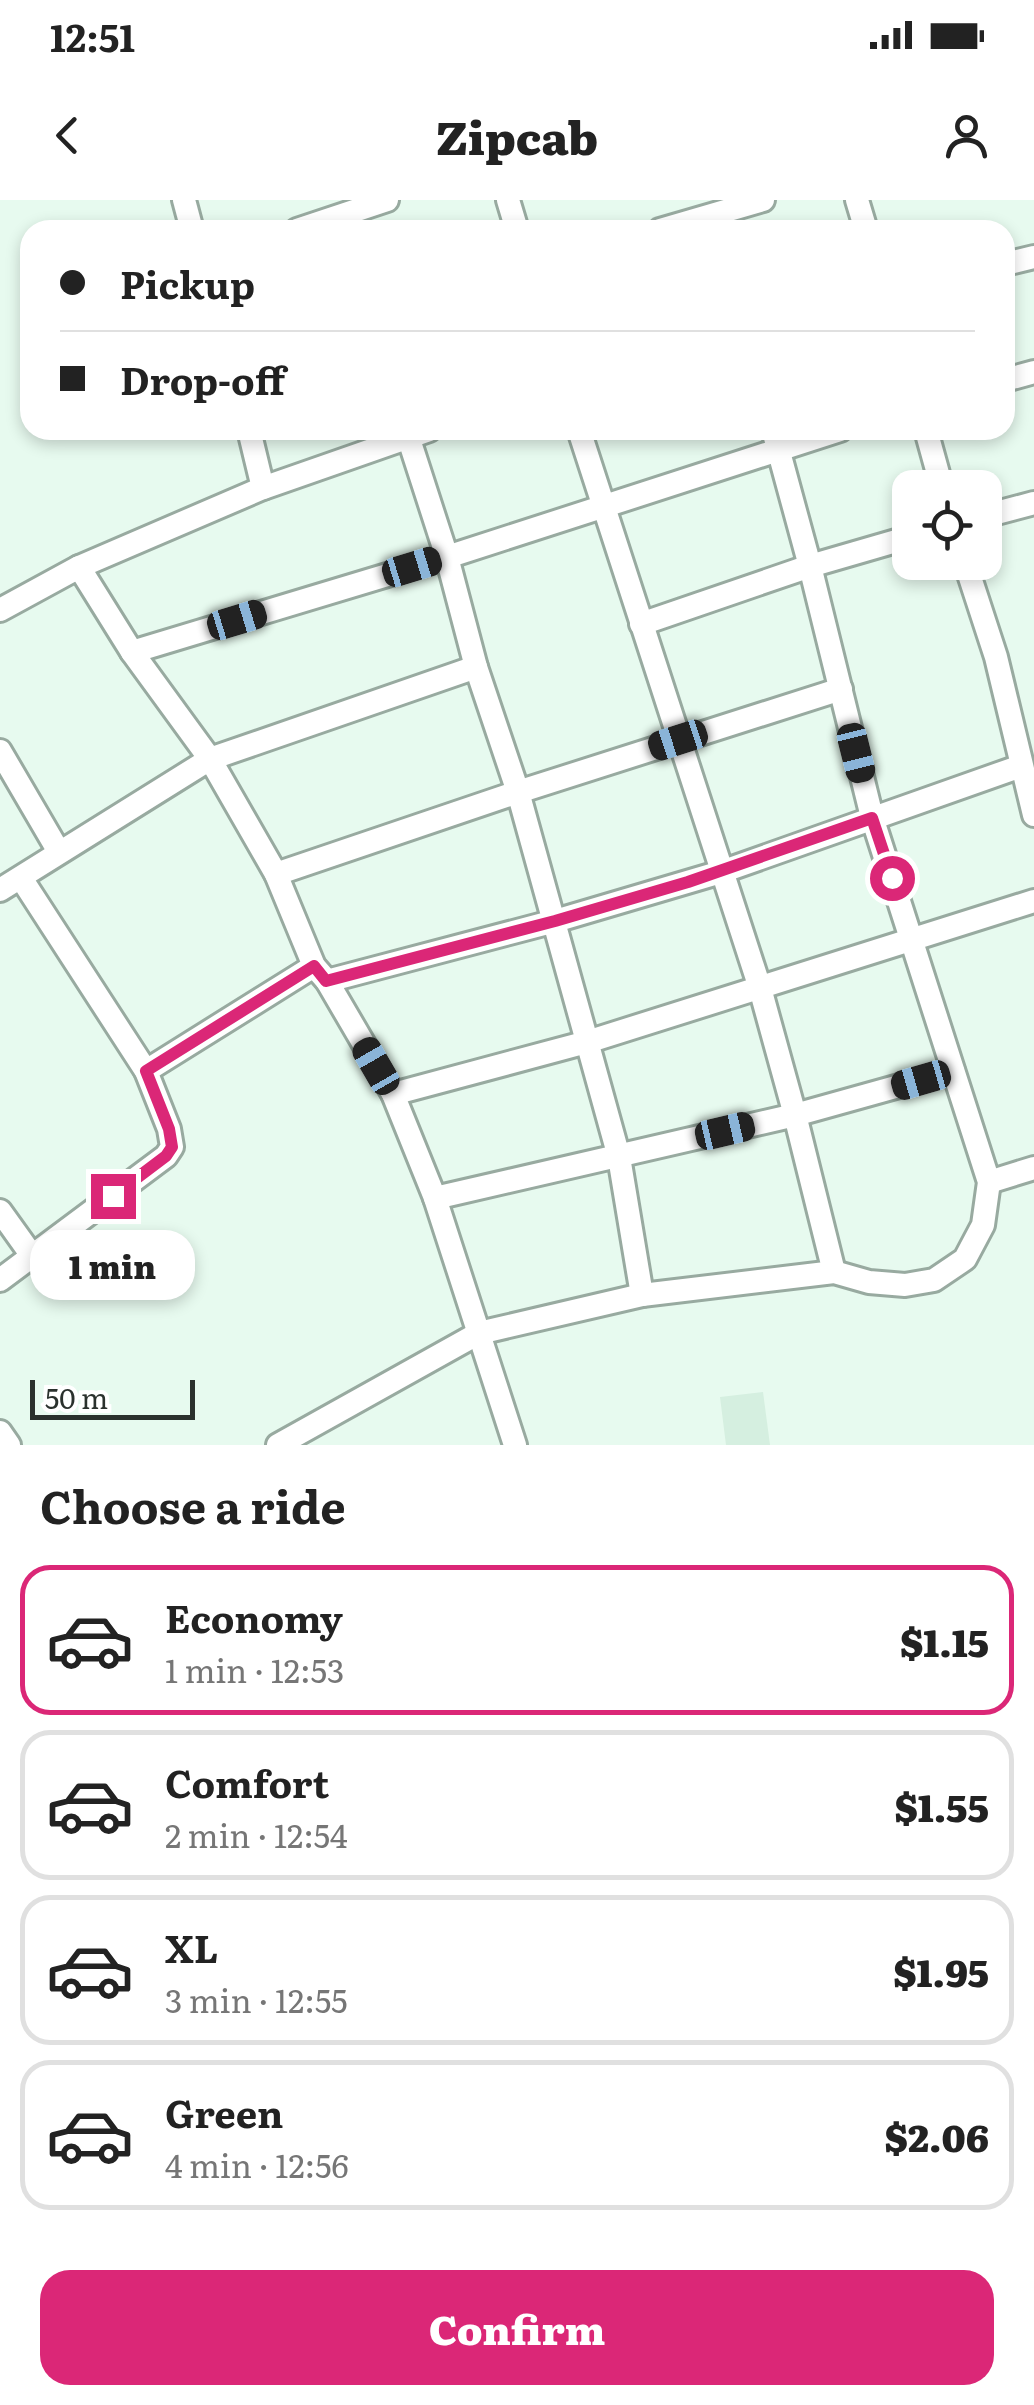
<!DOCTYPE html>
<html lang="en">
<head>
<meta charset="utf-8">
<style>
  :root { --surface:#fff; --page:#f6f6f6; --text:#222; --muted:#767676; --line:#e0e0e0; --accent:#db2777 }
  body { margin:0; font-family:Literata,serif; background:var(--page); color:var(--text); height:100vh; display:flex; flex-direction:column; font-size:38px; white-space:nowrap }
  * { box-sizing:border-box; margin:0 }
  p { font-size:32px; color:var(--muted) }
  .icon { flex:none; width:55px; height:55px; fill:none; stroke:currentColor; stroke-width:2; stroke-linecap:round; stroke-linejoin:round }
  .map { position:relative; height:1245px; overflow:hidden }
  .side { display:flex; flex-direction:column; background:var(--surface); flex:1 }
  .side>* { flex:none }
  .guide { position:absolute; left:20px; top:20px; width:995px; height:220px; border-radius:30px; box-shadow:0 5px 15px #0003; display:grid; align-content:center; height:220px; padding:0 40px; background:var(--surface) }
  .tools { position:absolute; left:892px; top:270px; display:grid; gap:20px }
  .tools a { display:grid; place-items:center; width:110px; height:110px; border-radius:20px; background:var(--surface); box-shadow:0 5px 15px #0003; font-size:50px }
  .scale { position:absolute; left:30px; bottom:25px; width:165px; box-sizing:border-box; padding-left:10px; border:5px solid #2a312d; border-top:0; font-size:28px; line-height:35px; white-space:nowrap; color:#2a312d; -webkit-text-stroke:8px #fff; paint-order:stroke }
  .end { position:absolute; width:45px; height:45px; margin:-22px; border:12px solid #db2777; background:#fff; box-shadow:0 0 0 5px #fff }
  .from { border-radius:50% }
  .bubble { position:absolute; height:70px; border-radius:30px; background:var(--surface); box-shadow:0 5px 15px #0003; font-size:32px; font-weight:800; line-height:70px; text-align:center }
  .car { position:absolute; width:30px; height:60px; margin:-30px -15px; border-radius:12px; box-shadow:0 0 8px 2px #0007; background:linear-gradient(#222 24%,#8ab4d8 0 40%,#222 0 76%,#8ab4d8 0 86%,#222 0) }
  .guide b { display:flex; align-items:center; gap:35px; height:95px; font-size:38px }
  .guide b+b { border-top:2px solid var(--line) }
  .guide i { width:25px; height:25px; background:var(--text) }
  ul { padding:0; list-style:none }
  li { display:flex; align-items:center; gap:30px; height:150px; margin:0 20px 15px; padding:0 20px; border:5px solid var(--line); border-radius:30px }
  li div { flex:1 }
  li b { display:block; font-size:38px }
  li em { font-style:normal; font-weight:800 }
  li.current { border-color:var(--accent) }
  li>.icon { width:90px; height:90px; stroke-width:1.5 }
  h2 { padding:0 40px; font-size:45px; line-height:120px }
  .primary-button { display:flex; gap:20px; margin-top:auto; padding:20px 40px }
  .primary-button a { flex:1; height:115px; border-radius:30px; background:var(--accent); color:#fff; font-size:40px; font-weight:800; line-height:115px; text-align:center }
  .status { display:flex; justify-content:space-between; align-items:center; height:70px; padding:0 50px; background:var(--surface); direction:ltr }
  .status svg { height:28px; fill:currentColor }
  header { display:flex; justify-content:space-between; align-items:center; height:130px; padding:0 40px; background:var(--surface); font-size:45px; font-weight:800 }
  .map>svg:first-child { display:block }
  .built { fill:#d5efe0 }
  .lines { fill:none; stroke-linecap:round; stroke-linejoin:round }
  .minor-casing { stroke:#98aaa0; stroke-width:28 }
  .minor { stroke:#fff; stroke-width:22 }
  .route { stroke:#db2777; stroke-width:12 }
</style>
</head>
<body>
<div class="status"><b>12:51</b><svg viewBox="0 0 49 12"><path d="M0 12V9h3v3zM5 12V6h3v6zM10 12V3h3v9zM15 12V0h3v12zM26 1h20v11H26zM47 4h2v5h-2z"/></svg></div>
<header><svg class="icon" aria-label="back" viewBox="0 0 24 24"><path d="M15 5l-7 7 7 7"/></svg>Zipcab<svg class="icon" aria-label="person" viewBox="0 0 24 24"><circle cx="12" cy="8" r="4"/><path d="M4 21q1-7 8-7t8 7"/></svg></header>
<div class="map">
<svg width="1034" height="1245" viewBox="0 0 1034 1245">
  <rect width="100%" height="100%" fill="#e7faef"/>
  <!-- built -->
  <polygon class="built" points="763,1192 770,1245 726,1245 720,1197"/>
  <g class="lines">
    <defs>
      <g id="minor">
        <polyline points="184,0 192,30"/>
        <polyline points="508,0 517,30"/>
        <polyline points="857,0 866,30"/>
        <polyline points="297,30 387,0"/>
        <polyline points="660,30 763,0"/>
        <polyline points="1005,64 1034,57"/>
        <polyline points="1005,180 1034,172"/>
        <polyline points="249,230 263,288"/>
        <polyline points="406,230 447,357 476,467 518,592 619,957 642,1095"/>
        <polyline points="579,230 760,788 795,915 834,1072"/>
        <polyline points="926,230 942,288"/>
        <polyline points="985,316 1034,303"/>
        <polyline points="965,362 996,457 1034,615"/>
        <polyline points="79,367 132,452 210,559 276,674 314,766 327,781 393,894 435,998 515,1245"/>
        <polyline points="0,410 79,367 263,288 429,230"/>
        <polyline points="641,424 810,366 910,337"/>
        <polyline points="132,452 447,357 840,230"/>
        <polyline points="0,551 59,652"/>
        <polyline points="276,674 518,592 841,489"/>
        <polyline points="0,690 210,559 476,467"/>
        <polyline points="327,781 555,721 721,672 1021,566"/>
        <polyline points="146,871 314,766"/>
        <polyline points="393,894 587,842 1034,701"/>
        <polyline points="989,982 1034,968"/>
        <polyline points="435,998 795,915 953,871"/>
        <polyline points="0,1011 33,1057"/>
        <polyline points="0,1080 166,956 172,947 169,929 146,871 21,678"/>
        <polyline points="0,1232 9,1245"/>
        <polyline points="278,1245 479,1133 642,1095 834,1072 869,1082 905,1085 934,1080 965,1059 983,1025 989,982 872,617 810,366 773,230"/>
      </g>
    </defs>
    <!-- minor casing -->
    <use href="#minor" class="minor-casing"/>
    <!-- minor -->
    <use href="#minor" class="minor"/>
  </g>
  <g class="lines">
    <!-- route -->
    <polyline class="route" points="113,996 166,956 172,947 169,929 146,871 314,766 326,781 555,721 688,682 872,618 892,678"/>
  </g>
</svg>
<div class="tools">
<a><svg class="icon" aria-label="locate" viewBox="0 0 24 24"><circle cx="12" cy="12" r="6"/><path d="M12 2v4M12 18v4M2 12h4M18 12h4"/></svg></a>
</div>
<div class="scale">50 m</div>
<i class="end from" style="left:892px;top:678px"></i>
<i class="end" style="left:113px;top:996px"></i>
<div class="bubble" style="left:30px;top:1030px;width:165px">1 min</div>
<i class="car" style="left:412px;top:367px;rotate:73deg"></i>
<i class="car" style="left:237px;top:420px;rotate:73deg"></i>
<i class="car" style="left:678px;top:540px;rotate:252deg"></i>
<i class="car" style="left:856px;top:553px;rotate:166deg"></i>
<i class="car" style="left:376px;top:866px;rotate:330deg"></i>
<i class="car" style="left:921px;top:880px;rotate:254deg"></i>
<i class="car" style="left:725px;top:931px;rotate:77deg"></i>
<div class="guide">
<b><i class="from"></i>Pickup</b>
<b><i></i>Drop-off</b>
</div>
</div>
<section class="side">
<h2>Choose a ride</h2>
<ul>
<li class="current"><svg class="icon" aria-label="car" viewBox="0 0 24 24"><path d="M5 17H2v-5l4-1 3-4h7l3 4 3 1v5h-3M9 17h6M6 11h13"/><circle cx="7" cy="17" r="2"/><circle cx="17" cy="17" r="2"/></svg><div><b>Economy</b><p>1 min · 12:53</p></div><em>$1.15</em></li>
<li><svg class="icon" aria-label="car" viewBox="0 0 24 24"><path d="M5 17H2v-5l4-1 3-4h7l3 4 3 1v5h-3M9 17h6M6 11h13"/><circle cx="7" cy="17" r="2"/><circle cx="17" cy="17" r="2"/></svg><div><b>Comfort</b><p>2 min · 12:54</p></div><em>$1.55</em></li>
<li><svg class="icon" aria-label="car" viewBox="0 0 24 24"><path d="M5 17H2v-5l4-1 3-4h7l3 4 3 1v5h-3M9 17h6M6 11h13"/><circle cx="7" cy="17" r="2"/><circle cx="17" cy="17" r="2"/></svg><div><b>XL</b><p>3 min · 12:55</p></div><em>$1.95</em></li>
<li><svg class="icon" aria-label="car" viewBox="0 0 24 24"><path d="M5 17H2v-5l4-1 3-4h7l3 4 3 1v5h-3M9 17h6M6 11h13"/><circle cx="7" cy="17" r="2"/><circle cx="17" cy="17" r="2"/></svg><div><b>Green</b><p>4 min · 12:56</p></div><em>$2.06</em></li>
</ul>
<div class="primary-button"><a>Confirm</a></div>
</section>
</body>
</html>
